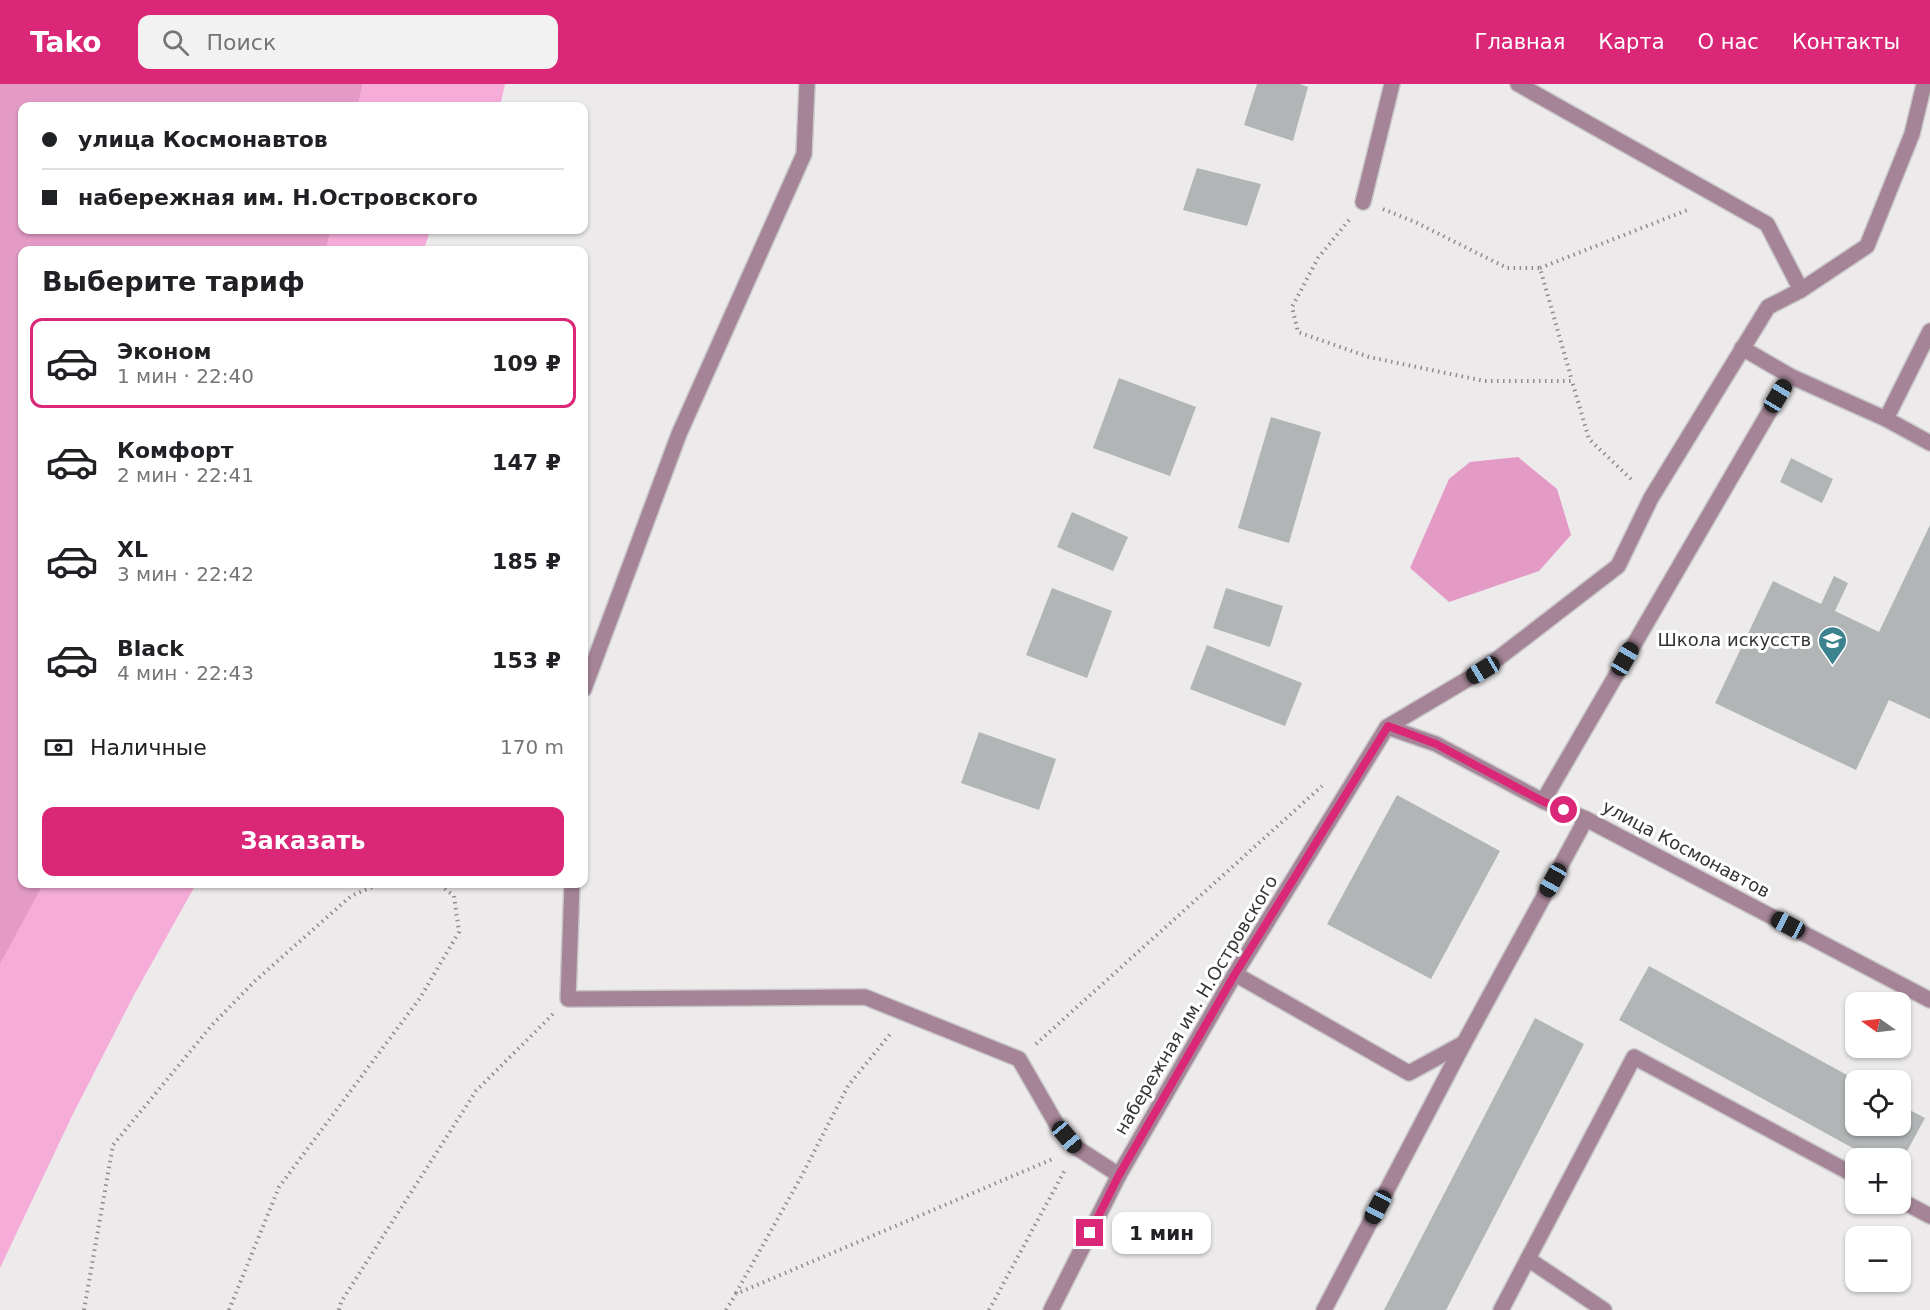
<!DOCTYPE html>
<html lang="ru">
<head>
<meta charset="utf-8">
<style>
  :root { --surface:#fff; --page:#f2f2f2; --text:#202124; --muted:#757577; --line:#e0e0e0; --accent:#db2777 }
  body { margin:0; font-family:"DejaVu Sans",sans-serif; background:var(--page); color:var(--text); height:100vh; display:flex; flex-direction:column; font-size:22px; white-space:nowrap }
  * { box-sizing:border-box; margin:0 }
  p { font-size:20px; color:var(--muted) }
  .icon { flex:none; width:33px; height:33px; fill:none; stroke:currentColor; stroke-width:2; stroke-linecap:round; stroke-linejoin:round }
  .map { position:relative; flex:1; overflow:hidden }
  .side { position:absolute; left:18px; top:162px; width:570px; height:642px; display:flex; flex-direction:column; background:var(--surface); border-radius:12px; box-shadow:0 2px 4px #0004 }
  .side>* { flex:none }
  .banner { position:absolute; left:18px; top:18px; width:570px; height:132px; border-radius:12px; box-shadow:0 2px 4px #0004; display:grid; align-content:center; height:132px; padding:0 24px; background:var(--surface) }
  .needle { width:39px; rotate:284deg }
  .buttons { position:absolute; left:1845px; top:908px; display:grid; gap:12px }
  .buttons a { display:grid; place-items:center; width:66px; height:66px; border-radius:12px; background:var(--surface); box-shadow:0 2px 4px #0004; font-size:30px }
  .end { position:absolute; width:27px; height:27px; margin:-14px; border:8px solid #db2777; background:#fff; box-shadow:0 0 0 3px #fff }
  .from { border-radius:50% }
  .bubble { position:absolute; height:42px; border-radius:12px; background:var(--surface); box-shadow:0 2px 4px #0004; font-size:20px; font-weight:800; line-height:42px; text-align:center }
  .car { position:absolute; width:18px; height:36px; margin:-18px -9px; border-radius:8px; box-shadow:0 0 4px 2px #0007; background:linear-gradient(#222 24%,#8ab4d8 0 40%,#222 0 76%,#8ab4d8 0 86%,#222 0) }
  .banner b { display:flex; align-items:center; gap:21px; height:57px; font-size:22px }
  .banner b+b { border-top:2px solid var(--line) }
  .banner i { width:15px; height:15px; background:var(--text) }
  ul { padding:0; list-style:none }
  li { display:flex; align-items:center; gap:18px; height:90px; margin:0 12px 9px; padding:0 12px; border:3px solid transparent; border-radius:12px }
  li div { flex:1 }
  li b { display:block; font-size:22px }
  li em { font-style:normal; font-weight:800 }
  li.current { border-color:var(--accent) }
  li>.icon { width:54px; height:54px; stroke-width:1.5 }
  h2 { padding:0 24px; font-size:27px; line-height:72px }
  .pay { display:flex; align-items:center; gap:15px; height:66px; padding:0 24px; font-size:22px }
  .pay p { margin-inline-start:auto }
  .cta { display:flex; gap:12px; margin-top:auto; padding:12px 24px }
  .cta a { flex:1; height:69px; border-radius:12px; background:var(--accent); color:#fff; font-size:24px; font-weight:800; line-height:69px; text-align:center }
  header { display:flex; align-items:center; gap:36px; box-sizing:border-box; height:84px; padding:0 30px; background:var(--accent); color:#fff }
  header strong { font-size:28px }
  nav { display:flex; gap:33px; margin-inline-start:auto; font-size:21px }
  .search { width:420px; height:54px; background:var(--page); display:flex; align-items:center; gap:15px; box-sizing:border-box; padding:0 21px; border-radius:12px; color:var(--muted); font-size:22px }
  .map>svg:first-child { display:block }
  .forest { fill:#e39bc6 }
  .water { fill:#f5acd8 }
  .lines { fill:none; stroke-linecap:round; stroke-linejoin:round }
  .river { stroke:#f5acd8; stroke-width:56 }
  .building { fill:#b1b5b6 }
  .minor-casing { stroke:#c8c6c8; stroke-width:18 }
  .path { stroke:#8e8c8d; stroke-width:4; stroke-dasharray:1.5 4.5; stroke-linecap:butt }
  .minor { stroke:#a48496; stroke-width:15 }
  .route { stroke:#db2777; stroke-width:8 }
  .labels { text-anchor:middle; stroke-width:6; stroke-linejoin:round; paint-order:stroke }
  .poi-label { font-size:18px; fill:#363536; stroke:#fff; text-anchor:end }
  .street-label { font-size:18px; fill:#363536; stroke:#fff }
</style>
</head>
<body>
<header>
<strong>Tako</strong>
<div class="search"><svg class="icon" aria-label="search" viewBox="0 0 24 24"><circle cx="10" cy="10" r="6"/><path d="M15 15l6 6"/></svg>Поиск</div>
<nav><a>Главная</a><a>Карта</a><a>О нас</a><a>Контакты</a></nav>
</header>
<div class="map">
<svg width="1930" height="1226" viewBox="0 0 1930 1226">
  <rect width="100%" height="100%" fill="#edeaec"/>
  <!-- forest -->
  <g class="forest">
    <polygon points="0,0 363,0 358,22 22,22 22,146 331,146 326,166 22,166 22,800 90,800 76,836 0,897"/>
    <polygon points="1518,373 1557,405 1571,451 1539,487 1449,518 1410,484 1449,395 1470,378"/>
  </g>
  <!-- water -->
  <g class="water">
    <polygon points="363,0 505,0 500,22 358,22"/>
    <polygon points="331,146 407,146 389,158 386,166 326,166"/>
    <polygon points="90,800 196,800 134,911 72,1032 0,1184 0,897 76,836"/>
  </g>
  <g class="lines">
    <!-- river -->
    <g class="river">
      <polyline points="393,166 401,146"/>
      <polyline points="0,939 75,800"/>
    </g>
  </g>
  <!-- building -->
  <g class="building">
    <polygon points="1257,0 1300,0 1308,3 1293,57 1244,41"/>
    <polygon points="1197,84 1261,100 1247,142 1183,126"/>
    <polygon points="1119,294 1196,323 1170,392 1093,364"/>
    <polygon points="1271,333 1321,348 1289,459 1238,444"/>
    <polygon points="1791,374 1833,395 1822,419 1780,398"/>
    <polygon points="1072,428 1128,453 1113,487 1057,463"/>
    <polygon points="1930,441 1930,635 1889,616 1856,686 1715,619 1773,497 1821,520 1834,492 1848,499 1835,527 1879,548"/>
    <polygon points="1052,504 1112,527 1087,594 1026,571"/>
    <polygon points="1226,504 1283,522 1270,563 1213,544"/>
    <polygon points="1207,561 1302,599 1285,642 1190,605"/>
    <polygon points="979,648 1056,675 1039,726 961,699"/>
    <polygon points="1397,711 1500,767 1431,895 1327,840"/>
    <polygon points="1649,882 1856,996 1856,1041 1900,1041 1900,1021 1925,1034 1900,1080 1900,1074 1871,1074 1619,936"/>
    <polygon points="1535,934 1584,960 1446,1226 1384,1226"/>
  </g>
  <g class="lines">
    <defs>
      <g id="minor">
        <polyline points="1518,0 1767,140 1801,206"/>
        <polyline points="1363,118 1392,0"/>
        <polyline points="1742,264 1790,292 1886,335 1930,359"/>
        <polyline points="1886,335 1930,247"/>
        <polyline points="584,605 679,350 804,70 807,0"/>
        <polyline points="1387,643 1436,660 1543,717 1586,735 1930,916"/>
        <polyline points="1543,717 1790,292"/>
        <polyline points="572,800 568,915 865,913 1019,975 1057,1041 1077,1064 1119,1091"/>
        <polyline points="1235,890 1409,989 1464,959"/>
        <polyline points="1900,1116 1930,1132"/>
        <polyline points="1528,1175 1604,1226"/>
        <polyline points="1051,1226 1119,1091 1235,890 1387,643 1483,586 1618,482 1651,414 1768,223 1801,206 1867,162 1912,50 1924,0"/>
        <polyline points="1324,1226 1464,959 1586,735"/>
        <polyline points="1501,1226 1634,973 1856,1092"/>
      </g>
    </defs>
    <!-- minor casing -->
    <use href="#minor" class="minor-casing"/>
    <!-- path -->
    <g class="path">
      <polyline points="1383,125 1415,138 1507,184 1540,184 1572,297"/>
      <polyline points="1349,136 1318,174 1292,223 1298,248 1369,273 1484,297 1572,297 1589,355 1633,397"/>
      <polyline points="1540,184 1690,125"/>
      <polyline points="1036,960 1322,702"/>
      <polyline points="736,1209 800,1095 848,1002 891,949"/>
      <polyline points="84,1226 113,1061 212,941 255,897 351,812 379,800"/>
      <polyline points="229,1226 279,1103 420,914 459,848 454,812 439,800"/>
      <polyline points="339,1226 341,1218 476,1007 553,930"/>
      <polyline points="726,1226 736,1210 1055,1074"/>
      <polyline points="989,1226 1066,1084"/>
    </g>
    <!-- minor -->
    <use href="#minor" class="minor"/>
  </g>
  <g class="lines">
    <!-- route -->
    <polyline class="route" points="1090,1149 1119,1091 1235,890 1388,642 1436,660 1542,717 1564,726"/>
  </g>
  <!-- icons -->
  <defs>
    <symbol id="school-pin" viewBox="-11 -11 22 30"><path d="M0 17L-7.5 6A9.5 9.5 0 1 1 7.5 6Z" fill="#3d828f" stroke="#fff"/><path d="M0-5L7-2L0 1L-7-2ZM-4 1L0 2.5L4 1V4Q0 6-4 4Z" fill="#fff"/></symbol>
  </defs>
  <g fill-rule="evenodd">
    <use href="#school-pin" x="1816" y="540" width="33" height="45"/>
  </g>
  <g class="labels">
    <!-- poi labels -->
    <g class="poi-label">
      <text x="1811" y="562">Школа искусcтв</text>
    </g>
    <!-- street labels -->
    <g class="street-label">
      <text transform="translate(1686 765) rotate(28)" y="6">улица Космонавтов</text>
      <text transform="translate(1196 921) rotate(-59)" y="6">набережная им. Н.Островского</text>
    </g>
  </g>
</svg>
<div class="buttons">
<a><svg class="needle" viewBox="-14 -14 28 28"><path d="M0-13l5 13h-10z" fill="#e53935"/><path d="M0 13l5-13h-10z" fill="#757577"/></svg></a>
<a><svg class="icon" aria-label="locate" viewBox="0 0 24 24"><circle cx="12" cy="12" r="6"/><path d="M12 2v4M12 18v4M2 12h4M18 12h4"/></svg></a>
<a>+</a>
<a>−</a>
</div>
<i class="end from" style="left:1564px;top:726px"></i>
<i class="end" style="left:1090px;top:1149px"></i>
<div class="bubble" style="left:1112px;top:1128px;width:99px">1 мин</div>
<i class="car" style="left:1778px;top:312px;rotate:31deg"></i>
<i class="car" style="left:1625px;top:575px;rotate:30deg"></i>
<i class="car" style="left:1483px;top:586px;rotate:239deg"></i>
<i class="car" style="left:1553px;top:796px;rotate:209deg"></i>
<i class="car" style="left:1788px;top:841px;rotate:298deg"></i>
<i class="car" style="left:1067px;top:1053px;rotate:140deg"></i>
<i class="car" style="left:1378px;top:1123px;rotate:208deg"></i>
<div class="banner">
<b><i class="from"></i>улица Космонавтов</b>
<b><i></i>набережная им. Н.Островского</b>
</div>
<section class="side">
<h2>Выберите тариф</h2>
<ul>
<li class="current"><svg class="icon" aria-label="car" viewBox="0 0 24 24"><path d="M5 17H2v-5l4-1 3-4h7l3 4 3 1v5h-3M9 17h6M6 11h13"/><circle cx="7" cy="17" r="2"/><circle cx="17" cy="17" r="2"/></svg><div><b>Эконом</b><p>1 мин · 22:40</p></div><em>109 ₽</em></li>
<li><svg class="icon" aria-label="car" viewBox="0 0 24 24"><path d="M5 17H2v-5l4-1 3-4h7l3 4 3 1v5h-3M9 17h6M6 11h13"/><circle cx="7" cy="17" r="2"/><circle cx="17" cy="17" r="2"/></svg><div><b>Комфорт</b><p>2 мин · 22:41</p></div><em>147 ₽</em></li>
<li><svg class="icon" aria-label="car" viewBox="0 0 24 24"><path d="M5 17H2v-5l4-1 3-4h7l3 4 3 1v5h-3M9 17h6M6 11h13"/><circle cx="7" cy="17" r="2"/><circle cx="17" cy="17" r="2"/></svg><div><b>XL</b><p>3 мин · 22:42</p></div><em>185 ₽</em></li>
<li><svg class="icon" aria-label="car" viewBox="0 0 24 24"><path d="M5 17H2v-5l4-1 3-4h7l3 4 3 1v5h-3M9 17h6M6 11h13"/><circle cx="7" cy="17" r="2"/><circle cx="17" cy="17" r="2"/></svg><div><b>Black</b><p>4 мин · 22:43</p></div><em>153 ₽</em></li>
</ul>
<div class="pay"><svg class="icon" aria-label="cash" viewBox="0 0 24 24"><path d="M3 7h18v10H3z"/><circle cx="12" cy="12" r="2"/></svg>Наличные<p>170 m</p></div>
<div class="cta"><a>Заказать</a></div>
</section>
</div>
</body>
</html>
